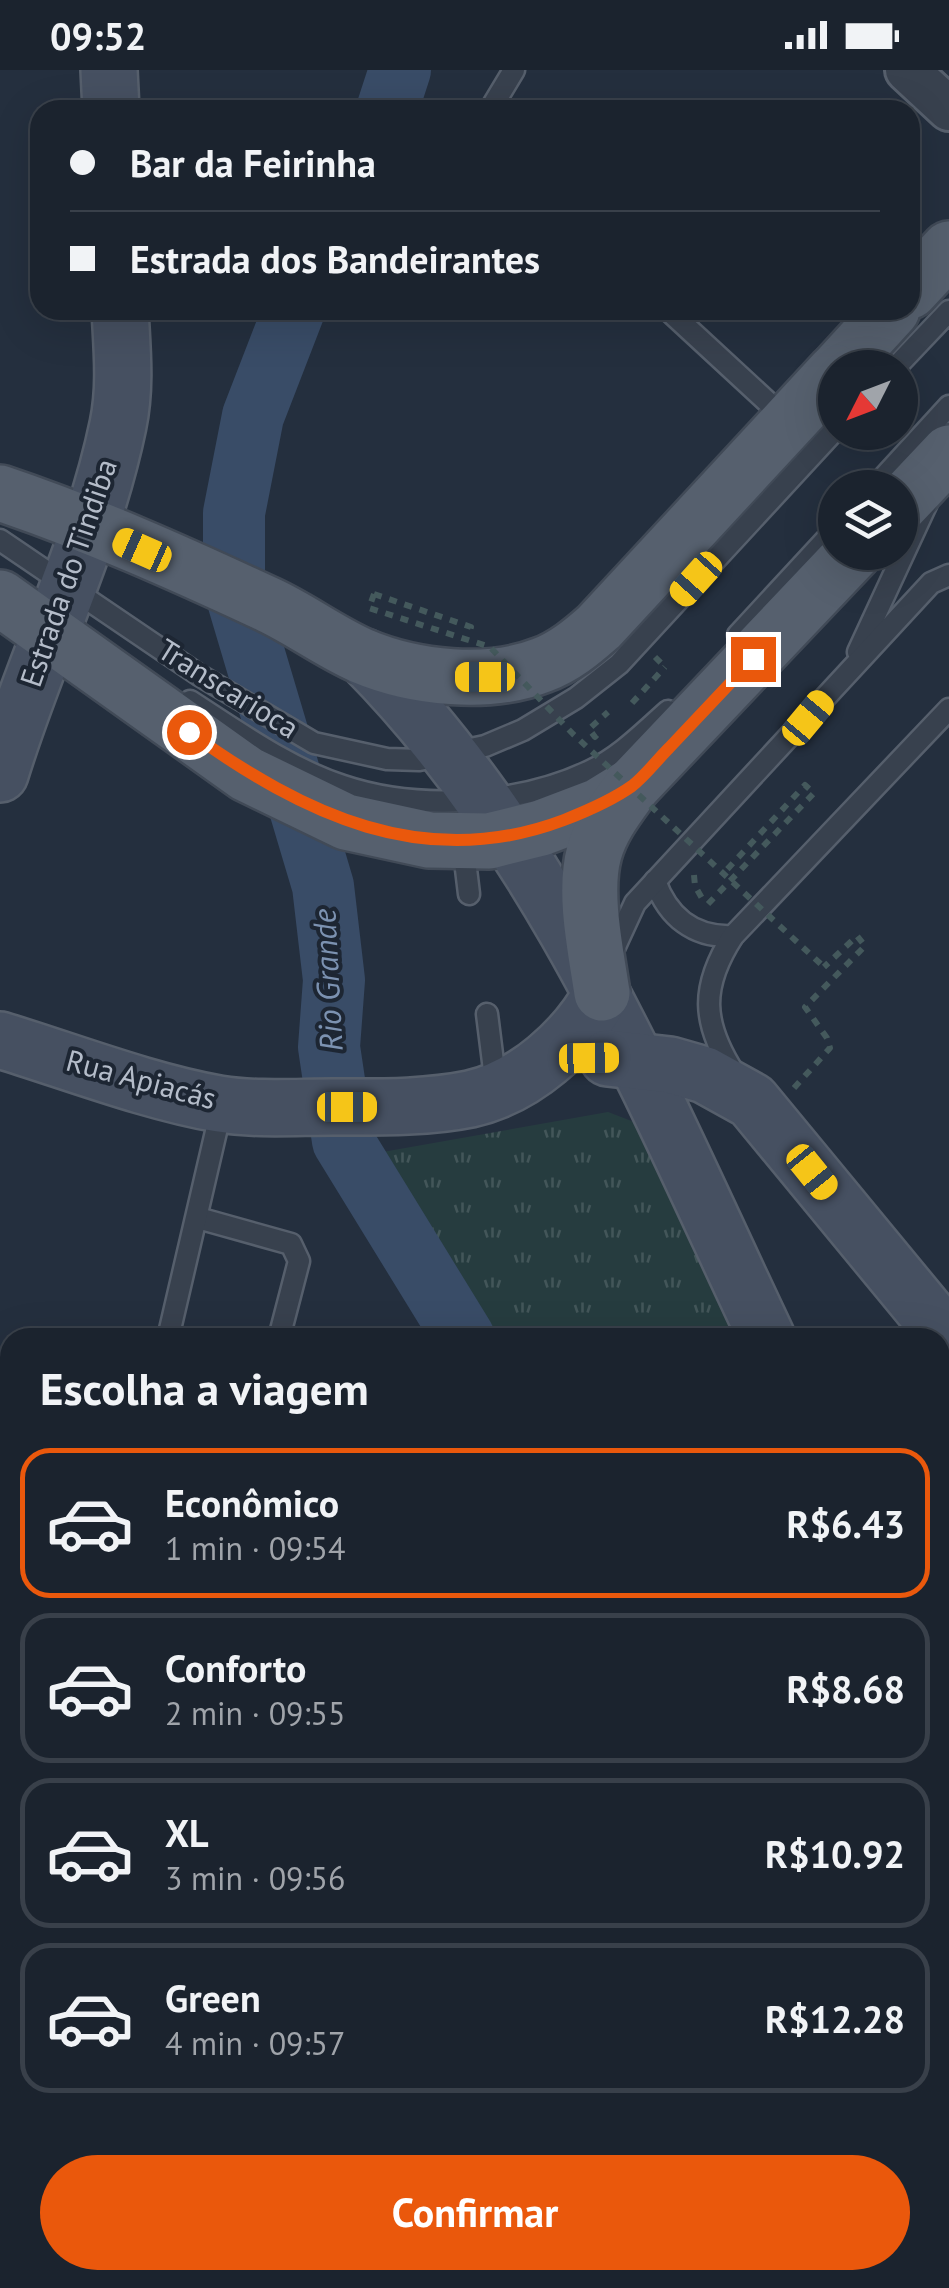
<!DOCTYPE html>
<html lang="pt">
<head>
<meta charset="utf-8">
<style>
  :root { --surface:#1b232e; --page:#282f3a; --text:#f1f3f6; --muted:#a0a4aa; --line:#39404a; --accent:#ea580c }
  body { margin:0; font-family:"PT Sans",sans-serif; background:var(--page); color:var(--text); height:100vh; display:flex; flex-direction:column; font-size:38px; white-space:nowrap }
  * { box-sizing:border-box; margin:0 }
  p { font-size:32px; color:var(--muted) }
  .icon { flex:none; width:55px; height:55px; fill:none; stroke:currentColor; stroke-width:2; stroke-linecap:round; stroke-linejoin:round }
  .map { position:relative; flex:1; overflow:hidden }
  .panel { position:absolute; left:0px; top:1258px; width:950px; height:962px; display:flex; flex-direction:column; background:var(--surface); border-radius:30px 30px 0 0; box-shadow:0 10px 40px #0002,0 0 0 2px var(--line) }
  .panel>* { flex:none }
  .hud { position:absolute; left:30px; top:30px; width:890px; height:220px; border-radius:30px; box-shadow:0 10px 40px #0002,0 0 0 2px var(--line); display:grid; align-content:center; height:220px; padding:0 40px; background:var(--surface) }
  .needle { width:65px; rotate:228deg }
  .tools { position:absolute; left:818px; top:280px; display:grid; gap:20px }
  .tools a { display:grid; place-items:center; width:100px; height:100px; border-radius:50%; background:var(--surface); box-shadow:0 10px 40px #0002,0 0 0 2px var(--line); font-size:50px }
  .end { position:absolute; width:45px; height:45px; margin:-22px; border:12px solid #ea580c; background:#fff; box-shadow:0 0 0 5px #fff }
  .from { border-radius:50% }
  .car { position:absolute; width:30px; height:60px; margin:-30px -15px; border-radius:12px; box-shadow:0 0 8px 2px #0007; background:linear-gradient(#f5c518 24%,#345 0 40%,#f5c518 0 76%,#345 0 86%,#f5c518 0) }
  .hud b { display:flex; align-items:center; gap:35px; height:95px; font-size:38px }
  .hud b+b { border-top:2px solid var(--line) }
  .hud i { width:25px; height:25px; background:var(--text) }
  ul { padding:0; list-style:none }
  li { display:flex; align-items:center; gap:30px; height:150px; margin:0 20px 15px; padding:0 20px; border:5px solid var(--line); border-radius:30px }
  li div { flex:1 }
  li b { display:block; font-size:38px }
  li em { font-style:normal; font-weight:700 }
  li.current { border-color:var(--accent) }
  li>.icon { width:90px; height:90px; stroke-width:1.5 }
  h2 { padding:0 40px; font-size:45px; line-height:120px }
  .button { display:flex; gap:20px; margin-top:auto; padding:20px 40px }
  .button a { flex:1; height:115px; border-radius:60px; background:var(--accent); color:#fff; font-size:40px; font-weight:700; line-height:115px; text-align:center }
  .status { display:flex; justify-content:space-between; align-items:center; height:70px; padding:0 50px; background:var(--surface); direction:ltr }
  .status svg { height:28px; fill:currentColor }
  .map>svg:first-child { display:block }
  .grass { fill:url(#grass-tufts) }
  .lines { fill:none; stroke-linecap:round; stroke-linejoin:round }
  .river { stroke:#394c67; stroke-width:62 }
  .lane-casing { stroke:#565f6c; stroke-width:25 }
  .street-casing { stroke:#565f6c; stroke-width:48 }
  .secondary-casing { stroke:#565f6c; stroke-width:60 }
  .primary-casing { stroke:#414a57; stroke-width:60 }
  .path { stroke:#44595c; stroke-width:6; stroke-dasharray:8 8; stroke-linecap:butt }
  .lane { stroke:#38414e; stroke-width:20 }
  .street { stroke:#38414e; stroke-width:42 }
  .secondary { stroke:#465061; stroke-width:55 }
  .primary { stroke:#56606e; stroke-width:55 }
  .path-bridge { stroke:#44595c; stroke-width:6; stroke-dasharray:8 8; stroke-linecap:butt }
  .route { stroke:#ea580c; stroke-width:12 }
  .labels { text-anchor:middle; stroke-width:8; stroke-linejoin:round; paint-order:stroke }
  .street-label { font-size:30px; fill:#b4bcc9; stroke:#1d2633 }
  .water-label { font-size:32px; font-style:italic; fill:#7c92b1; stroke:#1d2633 }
</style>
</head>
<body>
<div class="status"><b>09:52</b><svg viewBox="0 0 49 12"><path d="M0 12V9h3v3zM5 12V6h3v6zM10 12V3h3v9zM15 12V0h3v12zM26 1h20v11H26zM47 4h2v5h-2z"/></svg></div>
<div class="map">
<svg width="949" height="2218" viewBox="0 0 949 2218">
  <defs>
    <pattern id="grass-tufts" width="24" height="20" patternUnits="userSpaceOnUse" patternTransform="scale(2.5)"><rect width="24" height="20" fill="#263c3f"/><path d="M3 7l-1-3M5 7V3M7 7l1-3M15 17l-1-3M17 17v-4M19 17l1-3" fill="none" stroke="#435659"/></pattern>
  </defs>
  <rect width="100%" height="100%" fill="#242f3e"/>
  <!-- grass -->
  <polygon class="grass" points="608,1042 634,1052 658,1077 750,1267 489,1267 377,1083"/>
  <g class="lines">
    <!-- river -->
    <g class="river">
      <polyline points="387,40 400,0"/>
      <polyline points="294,240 253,346 234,443 234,517 323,816 334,910 329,977 343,1071 464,1268"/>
      <polyline points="635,2218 639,2210"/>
    </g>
    <defs>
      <g id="lane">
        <polyline points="490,40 514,0"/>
        <polyline points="668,240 787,350"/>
        <polyline points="895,298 949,241"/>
        <polyline points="874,418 949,336"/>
        <polyline points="0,470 199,605 314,673 387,689 419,690 485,676 523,660 576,628 619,594 835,360"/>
        <polyline points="738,565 835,460"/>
        <polyline points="858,582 928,431"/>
        <path d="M190 631C238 662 288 698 343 716 417 741 519 735 590 701 620 687 643 663 668 641"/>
        <polyline points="463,774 469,824"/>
        <path d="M655 811C668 847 694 868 733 866"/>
        <polyline points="611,885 635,833 931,513 949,505"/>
        <polyline points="487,944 496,1016"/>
        <path d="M734 1003C702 953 700 917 733 866L949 639"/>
        <polyline points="198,1148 291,1174 299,1191 279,1268"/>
        <polyline points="168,1268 222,1036"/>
      </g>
      <g id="street">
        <polyline points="907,0 949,39"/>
        <polyline points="0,1596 10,1600"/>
        <polyline points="0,2218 1,2218"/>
      </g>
      <g id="secondary">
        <polyline points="109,0 111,40"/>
        <path d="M364 587C553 778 653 1028 767 1268"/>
        <path d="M0 704C36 586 93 476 118 355 126 317 122 278 120 240"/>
        <path d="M0 970C69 991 149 1022 219 1034 256 1040 296 1037 333 1037 378 1037 426 1038 470 1029 525 1017 576 971 602 923"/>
        <polyline points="608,988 670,995 705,1005 752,1031 949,1270"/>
        <polyline points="940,1629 949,1648"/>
      </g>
      <g id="primary">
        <polyline points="910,221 949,179"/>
        <polyline points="839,298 892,240"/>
        <path d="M0 423C92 454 181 494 269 535 301 550 330 572 362 586 414 608 489 616 542 595 564 587 582 572 599 557L835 302"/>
        <polyline points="900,435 949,383"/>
        <polyline points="0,528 247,704 346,752 429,770 489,771 541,758 599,736 633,715"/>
        <path d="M602 923C596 882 583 823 594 783 601 757 618 736 633 715L854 482"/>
      </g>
    </defs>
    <!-- lane casing -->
    <use href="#lane" class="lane-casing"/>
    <!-- street casing -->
    <use href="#street" class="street-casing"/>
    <!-- secondary casing -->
    <use href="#secondary" class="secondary-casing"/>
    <!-- primary casing -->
    <use href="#primary" class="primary-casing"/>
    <!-- path -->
    <g class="path">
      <polyline points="374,524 471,557 469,564"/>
      <polyline points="632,633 665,597"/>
      <polyline points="597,665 595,667 589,659 608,642"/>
      <polyline points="694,805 695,816 703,830"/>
      <polyline points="708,834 814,723 805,715 722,805"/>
      <polyline points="794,1018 830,978 827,968 805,937 865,876 857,866 824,897"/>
    </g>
    <!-- lane -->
    <use href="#lane" class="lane"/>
    <!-- street -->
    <use href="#street" class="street"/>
    <!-- secondary -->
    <use href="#secondary" class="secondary"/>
    <!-- primary -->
    <use href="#primary" class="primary"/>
    <!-- path-bridge -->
    <g class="path-bridge">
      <polyline points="374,524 369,538 490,577 573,664 824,897"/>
      <polyline points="655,587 665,597"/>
    </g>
  </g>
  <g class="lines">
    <!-- route -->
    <path class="route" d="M189 662C303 744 424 803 564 750 587 741 611 731 632 716 645 706 657 690 669 678 697 648 725 619 753 589"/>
  </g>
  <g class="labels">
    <!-- street labels -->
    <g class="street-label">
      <text transform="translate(69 503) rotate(-71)" y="10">Estrada do Tindiba</text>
      <text transform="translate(228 619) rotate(32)" y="10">Transcarioca</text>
      <text transform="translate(141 1010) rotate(15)" y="10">Rua Apiacás</text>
    </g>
    <!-- water labels -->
    <g class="water-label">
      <text transform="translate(328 910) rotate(-93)" y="11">Rio Grande</text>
    </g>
  </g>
</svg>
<div class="tools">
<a><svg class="needle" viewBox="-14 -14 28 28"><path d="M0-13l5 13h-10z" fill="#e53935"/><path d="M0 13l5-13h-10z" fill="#a0a4aa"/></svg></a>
<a><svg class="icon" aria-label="layers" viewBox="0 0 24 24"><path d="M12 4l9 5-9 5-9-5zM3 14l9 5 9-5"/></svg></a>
</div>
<i class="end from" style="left:189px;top:662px"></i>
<i class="end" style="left:753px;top:589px"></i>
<i class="car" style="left:142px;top:480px;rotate:294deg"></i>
<i class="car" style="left:696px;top:509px;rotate:222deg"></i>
<i class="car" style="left:485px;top:607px;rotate:270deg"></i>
<i class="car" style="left:808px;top:648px;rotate:40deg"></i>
<i class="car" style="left:589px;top:988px;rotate:89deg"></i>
<i class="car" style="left:347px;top:1037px;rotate:90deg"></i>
<i class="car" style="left:812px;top:1102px;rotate:141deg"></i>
<div class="hud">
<b><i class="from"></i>Bar da Feirinha</b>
<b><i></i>Estrada dos Bandeirantes</b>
</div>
<section class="panel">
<h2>Escolha a viagem</h2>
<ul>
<li class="current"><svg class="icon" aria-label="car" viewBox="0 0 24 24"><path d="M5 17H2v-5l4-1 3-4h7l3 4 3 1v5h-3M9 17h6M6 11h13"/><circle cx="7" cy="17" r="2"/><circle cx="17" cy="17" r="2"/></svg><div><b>Econômico</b><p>1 min · 09:54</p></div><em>R$6.43</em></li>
<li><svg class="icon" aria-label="car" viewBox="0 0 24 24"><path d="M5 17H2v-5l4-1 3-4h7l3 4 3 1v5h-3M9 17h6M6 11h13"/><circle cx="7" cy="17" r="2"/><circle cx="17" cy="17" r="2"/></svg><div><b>Conforto</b><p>2 min · 09:55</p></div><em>R$8.68</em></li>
<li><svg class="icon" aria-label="car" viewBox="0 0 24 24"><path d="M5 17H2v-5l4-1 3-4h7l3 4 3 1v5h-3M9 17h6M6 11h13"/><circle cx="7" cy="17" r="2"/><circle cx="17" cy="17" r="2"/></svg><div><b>XL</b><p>3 min · 09:56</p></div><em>R$10.92</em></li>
<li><svg class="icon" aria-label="car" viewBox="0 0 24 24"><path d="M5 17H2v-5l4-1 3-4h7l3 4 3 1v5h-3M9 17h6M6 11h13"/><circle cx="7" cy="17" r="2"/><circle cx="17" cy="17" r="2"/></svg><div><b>Green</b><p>4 min · 09:57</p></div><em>R$12.28</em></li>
</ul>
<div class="button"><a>Confirmar</a></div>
</section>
</div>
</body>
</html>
